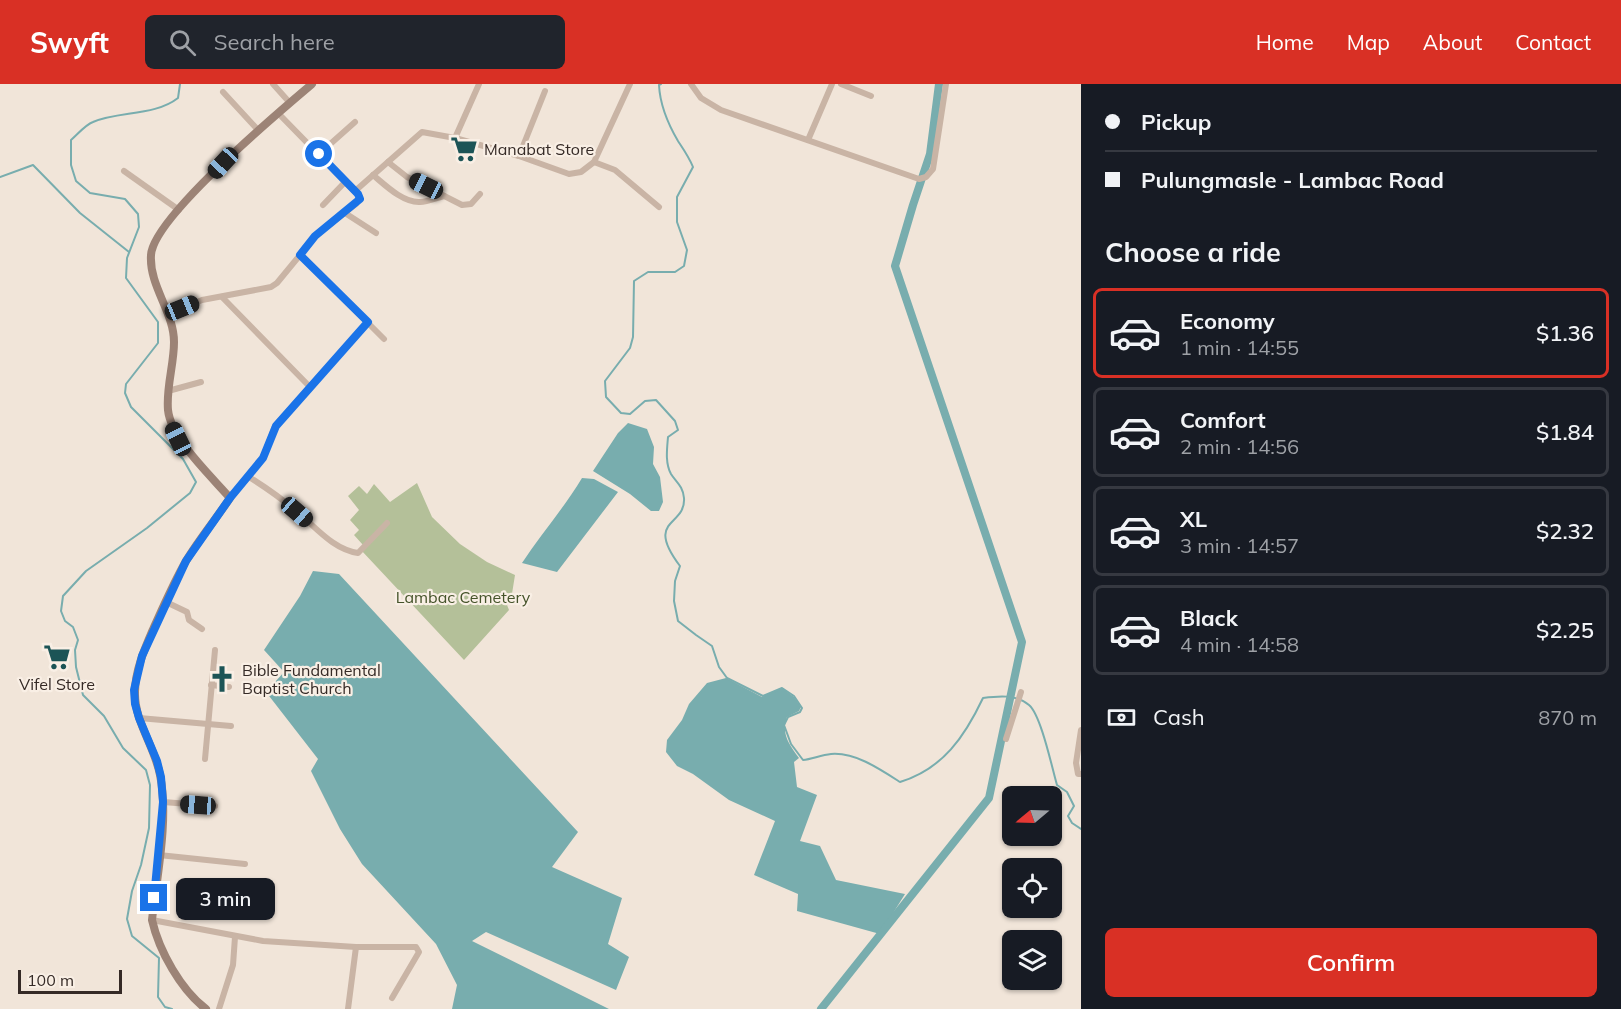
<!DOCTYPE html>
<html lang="en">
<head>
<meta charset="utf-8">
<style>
  :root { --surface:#171b24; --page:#20242c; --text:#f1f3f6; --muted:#9ea1a6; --line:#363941; --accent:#d93025 }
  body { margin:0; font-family:Mulish,sans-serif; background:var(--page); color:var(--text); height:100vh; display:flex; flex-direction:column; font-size:22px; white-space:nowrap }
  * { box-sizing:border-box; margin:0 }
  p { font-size:20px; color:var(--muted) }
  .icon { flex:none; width:33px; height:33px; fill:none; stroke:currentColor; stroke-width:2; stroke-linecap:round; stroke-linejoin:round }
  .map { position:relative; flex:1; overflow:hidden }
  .panel { display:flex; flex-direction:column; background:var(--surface); width:540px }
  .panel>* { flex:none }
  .hud { display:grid; align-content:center; height:132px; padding:0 24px; background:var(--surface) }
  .needle { width:39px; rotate:251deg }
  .controls { position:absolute; left:1002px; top:702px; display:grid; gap:12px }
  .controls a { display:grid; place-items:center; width:60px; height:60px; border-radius:9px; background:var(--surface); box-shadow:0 2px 4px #0004; font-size:30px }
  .scale { position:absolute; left:18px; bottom:15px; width:104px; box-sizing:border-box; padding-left:6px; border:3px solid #352a26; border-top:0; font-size:16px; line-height:21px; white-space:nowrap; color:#352a26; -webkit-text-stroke:4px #f9efe5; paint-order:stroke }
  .end { position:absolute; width:27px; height:27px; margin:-14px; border:8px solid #1a73e8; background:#fff; box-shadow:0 0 0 3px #fff }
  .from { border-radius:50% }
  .bubble { position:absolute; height:42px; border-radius:9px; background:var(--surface); box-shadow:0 2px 4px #0004; font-size:20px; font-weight:600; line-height:42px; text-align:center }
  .car { position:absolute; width:18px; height:36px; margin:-18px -9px; border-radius:8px; box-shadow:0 0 4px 2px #0007; background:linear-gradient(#222 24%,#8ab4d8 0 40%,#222 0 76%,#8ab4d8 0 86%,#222 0) }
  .hud b { display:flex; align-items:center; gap:21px; height:57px; font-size:22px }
  .hud b+b { border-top:2px solid var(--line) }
  .hud i { width:15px; height:15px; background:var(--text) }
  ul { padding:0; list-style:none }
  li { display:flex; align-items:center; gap:18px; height:90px; margin:0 12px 9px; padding:0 12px; border:3px solid var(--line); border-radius:9px }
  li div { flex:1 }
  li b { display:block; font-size:22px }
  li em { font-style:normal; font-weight:600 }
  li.selected { border-color:var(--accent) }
  li>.icon { width:54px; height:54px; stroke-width:1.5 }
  h2 { padding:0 24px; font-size:27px; line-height:72px }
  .pay { display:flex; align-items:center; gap:15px; height:66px; padding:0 24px; font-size:22px }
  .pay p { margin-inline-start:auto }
  .button { display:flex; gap:12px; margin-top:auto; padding:12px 24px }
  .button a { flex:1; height:69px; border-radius:9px; background:var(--accent); color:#fff; font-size:24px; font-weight:600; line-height:69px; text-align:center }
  header { display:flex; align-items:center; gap:36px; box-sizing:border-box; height:84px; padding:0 30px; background:var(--accent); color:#fff }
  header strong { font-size:28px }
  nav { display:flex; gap:33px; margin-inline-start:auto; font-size:21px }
  .search { width:420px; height:54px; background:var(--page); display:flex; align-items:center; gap:15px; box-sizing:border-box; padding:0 21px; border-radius:9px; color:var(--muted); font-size:22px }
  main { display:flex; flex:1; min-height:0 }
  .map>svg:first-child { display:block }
  .green { fill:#b4c099 }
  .water { fill:#78adae }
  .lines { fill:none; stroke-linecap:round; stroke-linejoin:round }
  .stream { stroke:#78adae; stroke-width:2 }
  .canal { stroke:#78adae; stroke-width:8 }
  .street { stroke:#c9b4a5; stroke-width:6 }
  .secondary { stroke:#9c8376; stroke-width:8 }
  .route { stroke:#1a73e8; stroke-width:8 }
  .labels { text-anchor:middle; stroke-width:4.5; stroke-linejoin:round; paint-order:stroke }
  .poi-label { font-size:16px; fill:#352a26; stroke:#f9efe5; text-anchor:start }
  .park-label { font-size:16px; fill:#45532a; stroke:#f9efe5 }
</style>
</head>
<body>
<header>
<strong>Swyft</strong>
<div class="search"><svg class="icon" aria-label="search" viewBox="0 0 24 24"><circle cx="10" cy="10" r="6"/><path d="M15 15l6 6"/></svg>Search here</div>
<nav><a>Home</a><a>Map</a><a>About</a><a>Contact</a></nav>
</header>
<main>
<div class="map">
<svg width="1081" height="925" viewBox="0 0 1081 925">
  <rect width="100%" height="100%" fill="#f1e5d9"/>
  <!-- green -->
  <polygon class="green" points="417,399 432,433 460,460 487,478 515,491 511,516 507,521 509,526 464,576 361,466 363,461 354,451 359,446 350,436 359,426 348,412 359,402 367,410 374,400 390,418"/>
  <!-- water -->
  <g class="water">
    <polygon points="628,339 647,345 654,363 653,380 660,393 663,418 659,427 651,427 630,410 593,387 618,349"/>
    <path d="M582 394 594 395 618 408 557 488 522 479C541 450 564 424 582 394Z"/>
    <polygon points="313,487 339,490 578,748 552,783 622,814 608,860 629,873 616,906 486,848 472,857 609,925 452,925 457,901 436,860 362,780 340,745 311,687 318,675 266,608 284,588 264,566 300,512"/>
    <path d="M726 594 762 613 782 604 794 613 801 623 799 627 787 633C781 650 789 660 799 674L794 678 797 703 817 711 800 757 820 762 836 796 905 810 880 850 797 827 798 810 754 791 775 737 729 716 693 690 677 682 666 668 667 656 682 636 689 620 707 599Z"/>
  </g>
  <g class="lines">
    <!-- stream -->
    <g class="stream">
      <path d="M661 0 659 1C660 21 668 40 678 57 684 66 689 73 693 83L677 113V138L687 166 684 182 675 188H648L634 197 633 253 630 264 605 297 606 313 621 329 630 330 645 317 656 316 675 337 678 346 668 353C667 365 665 379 671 390 676 398 683 402 684 414 686 443 644 434 680 482L675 497 674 517 678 537 696 551 712 562 719 583 727 594 763 612 782 604 794 612 802 624 800 628 788 633 784 641 791 660 803 676C812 675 821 671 831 670 855 668 880 685 900 698 943 685 965 652 983 614 998 612 1016 610 1029 621 1041 631 1052 684 1057 701L1067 708 1074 722 1068 732 1072 739 1081 745"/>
      <polyline points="0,93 33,81 80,129 129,168"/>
      <path d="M172 925 165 923 158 913 159 874 132 852 127 835 132 807 141 781 149 744 150 701 146 686 123 664 104 632 83 611 76 583 75 566 78 556 73 543 65 537 61 527 63 512 86 487 147 444 190 409 196 398 183 375 131 323 125 309 126 300 158 259V238L126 194 127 174 139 143 138 130 125 115 90 109 76 97 71 81V56C78 50 85 41 93 38 119 27 155 32 178 14L180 0"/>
    </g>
    <!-- canal -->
    <polyline class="canal" points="821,925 989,714 1022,558 895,182 913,121 930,70 939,0"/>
    <!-- street -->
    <g class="street">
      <polyline points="273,0 290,19"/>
      <polyline points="691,0 701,14 721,26 919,95 926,93 933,85 946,0"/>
      <polyline points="841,0 871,12"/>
      <polyline points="223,8 258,46"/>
      <polyline points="278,29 360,113 356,120 315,152 300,171 384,255"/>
      <polyline points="455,54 479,0"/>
      <polyline points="808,56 832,0"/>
      <polyline points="319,70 355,38"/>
      <polyline points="519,72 545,7"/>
      <polyline points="388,78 407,93 462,121 471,120 480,110"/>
      <polyline points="594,78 615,86 659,123"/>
      <polyline points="124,87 179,126"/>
      <path d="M373 91C385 101 403 119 420 118 428 118 436 114 444 112"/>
      <polyline points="355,107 422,48 455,54 519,72 569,90 581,88 594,78 630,0"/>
      <polyline points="323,121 346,97"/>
      <polyline points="345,129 376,149"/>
      <polyline points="222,213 309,302"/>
      <polyline points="168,230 202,216 271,203 277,199 300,171"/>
      <polyline points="168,307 201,298"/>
      <path d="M249 393C265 403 281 414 296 427 315 442 332 465 358 469L387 439"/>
      <polyline points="230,414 263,374 275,342 368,238"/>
      <polyline points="166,518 187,528 189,536 202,545"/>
      <polyline points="211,601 229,603"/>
      <polyline points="139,634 231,642"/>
      <polyline points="1081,646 1076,679 1078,690 1081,690"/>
      <polyline points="1006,655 1021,608"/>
      <polyline points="205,675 215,566"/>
      <polyline points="163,718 215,722"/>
      <polyline points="159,771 245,780"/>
      <polyline points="152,836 263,857 356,863 416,863 419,868 392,914"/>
      <polyline points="219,925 233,881 235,853"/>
      <polyline points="348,925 356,863"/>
    </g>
    <!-- secondary -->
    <path class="secondary" d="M206 925C181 906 159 867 152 836 157 792 169 734 160 691 155 663 134 637 135 608 135 586 145 564 154 543 164 521 174 498 186 477 199 455 216 435 230 414 211 392 171 355 168 326 166 303 174 281 174 258 174 228 149 202 151 171 153 134 280 27 312 0"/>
  </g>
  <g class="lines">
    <!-- route -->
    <polyline class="route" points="154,814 163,718 161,693 157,677 139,634 135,620 134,606 142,572 186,477 230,414 263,374 276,342 368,238 300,171 315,152 360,115 358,110 319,70"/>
  </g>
  <!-- icons -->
  <defs>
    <symbol id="supermarket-bare" viewBox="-9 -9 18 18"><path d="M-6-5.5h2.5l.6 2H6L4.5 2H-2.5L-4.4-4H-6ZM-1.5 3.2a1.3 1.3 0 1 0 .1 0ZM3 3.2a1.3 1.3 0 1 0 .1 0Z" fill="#1c5456" stroke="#f9efe5" stroke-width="2.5" paint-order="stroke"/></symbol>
    <symbol id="church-bare" viewBox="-9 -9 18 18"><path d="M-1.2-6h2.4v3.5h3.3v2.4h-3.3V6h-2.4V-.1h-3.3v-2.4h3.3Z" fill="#1c5456" stroke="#f9efe5" stroke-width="2.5" paint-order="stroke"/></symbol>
  </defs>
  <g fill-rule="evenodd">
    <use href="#supermarket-bare" x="445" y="46" width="38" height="38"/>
    <use href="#supermarket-bare" x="38" y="554" width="38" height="38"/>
    <use href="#church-bare" x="203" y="576" width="38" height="38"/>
  </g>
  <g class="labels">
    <!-- poi labels -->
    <g class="poi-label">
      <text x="484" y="71">Manabat Store</text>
      <text x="242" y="592">Bible Fundamental<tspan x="242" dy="18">Baptist Church</tspan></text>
      <text x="57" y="606" text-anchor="middle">Vifel Store</text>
    </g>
    <!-- park labels -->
    <g class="park-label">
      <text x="463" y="519">Lambac Cemetery</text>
    </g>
  </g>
</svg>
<div class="controls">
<a><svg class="needle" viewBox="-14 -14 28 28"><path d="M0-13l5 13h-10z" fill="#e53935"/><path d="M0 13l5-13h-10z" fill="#9ea1a6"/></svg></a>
<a><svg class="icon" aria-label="locate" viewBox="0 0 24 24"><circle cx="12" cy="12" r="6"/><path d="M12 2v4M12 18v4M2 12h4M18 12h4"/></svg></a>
<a><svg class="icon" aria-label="layers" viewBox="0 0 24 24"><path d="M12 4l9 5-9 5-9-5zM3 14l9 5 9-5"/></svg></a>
</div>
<div class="scale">100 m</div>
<i class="end from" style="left:319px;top:70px"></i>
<i class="end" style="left:154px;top:814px"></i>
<div class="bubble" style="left:176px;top:794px;width:99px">3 min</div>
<i class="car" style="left:223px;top:79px;rotate:223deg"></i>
<i class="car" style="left:426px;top:102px;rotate:296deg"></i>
<i class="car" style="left:182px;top:224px;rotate:68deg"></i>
<i class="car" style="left:178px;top:355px;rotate:334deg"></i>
<i class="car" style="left:297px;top:428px;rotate:131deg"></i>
<i class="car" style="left:198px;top:721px;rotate:274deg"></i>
</div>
<section class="panel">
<div class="hud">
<b><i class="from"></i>Pickup</b>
<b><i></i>Pulungmasle - Lambac Road</b>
</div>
<h2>Choose a ride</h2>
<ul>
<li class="selected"><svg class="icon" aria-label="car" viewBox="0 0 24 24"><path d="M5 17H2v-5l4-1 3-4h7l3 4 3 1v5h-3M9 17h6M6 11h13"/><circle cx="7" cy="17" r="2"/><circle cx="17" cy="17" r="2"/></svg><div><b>Economy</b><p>1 min · 14:55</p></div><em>$1.36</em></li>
<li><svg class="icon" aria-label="car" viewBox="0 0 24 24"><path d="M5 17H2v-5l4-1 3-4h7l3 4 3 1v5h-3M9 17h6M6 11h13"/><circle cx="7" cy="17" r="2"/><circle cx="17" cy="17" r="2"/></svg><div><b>Comfort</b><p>2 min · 14:56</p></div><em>$1.84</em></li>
<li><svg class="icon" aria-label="car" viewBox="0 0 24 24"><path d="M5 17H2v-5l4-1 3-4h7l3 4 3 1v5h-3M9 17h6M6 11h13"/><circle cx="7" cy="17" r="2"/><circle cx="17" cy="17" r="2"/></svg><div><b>XL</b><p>3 min · 14:57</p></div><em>$2.32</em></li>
<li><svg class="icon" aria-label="car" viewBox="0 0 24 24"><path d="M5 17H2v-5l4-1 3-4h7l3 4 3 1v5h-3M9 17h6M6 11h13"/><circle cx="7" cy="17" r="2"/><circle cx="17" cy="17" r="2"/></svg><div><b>Black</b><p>4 min · 14:58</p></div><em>$2.25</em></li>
</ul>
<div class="pay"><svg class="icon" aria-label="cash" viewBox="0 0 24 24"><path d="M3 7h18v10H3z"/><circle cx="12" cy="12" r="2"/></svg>Cash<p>870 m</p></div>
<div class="button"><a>Confirm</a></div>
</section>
</main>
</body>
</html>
